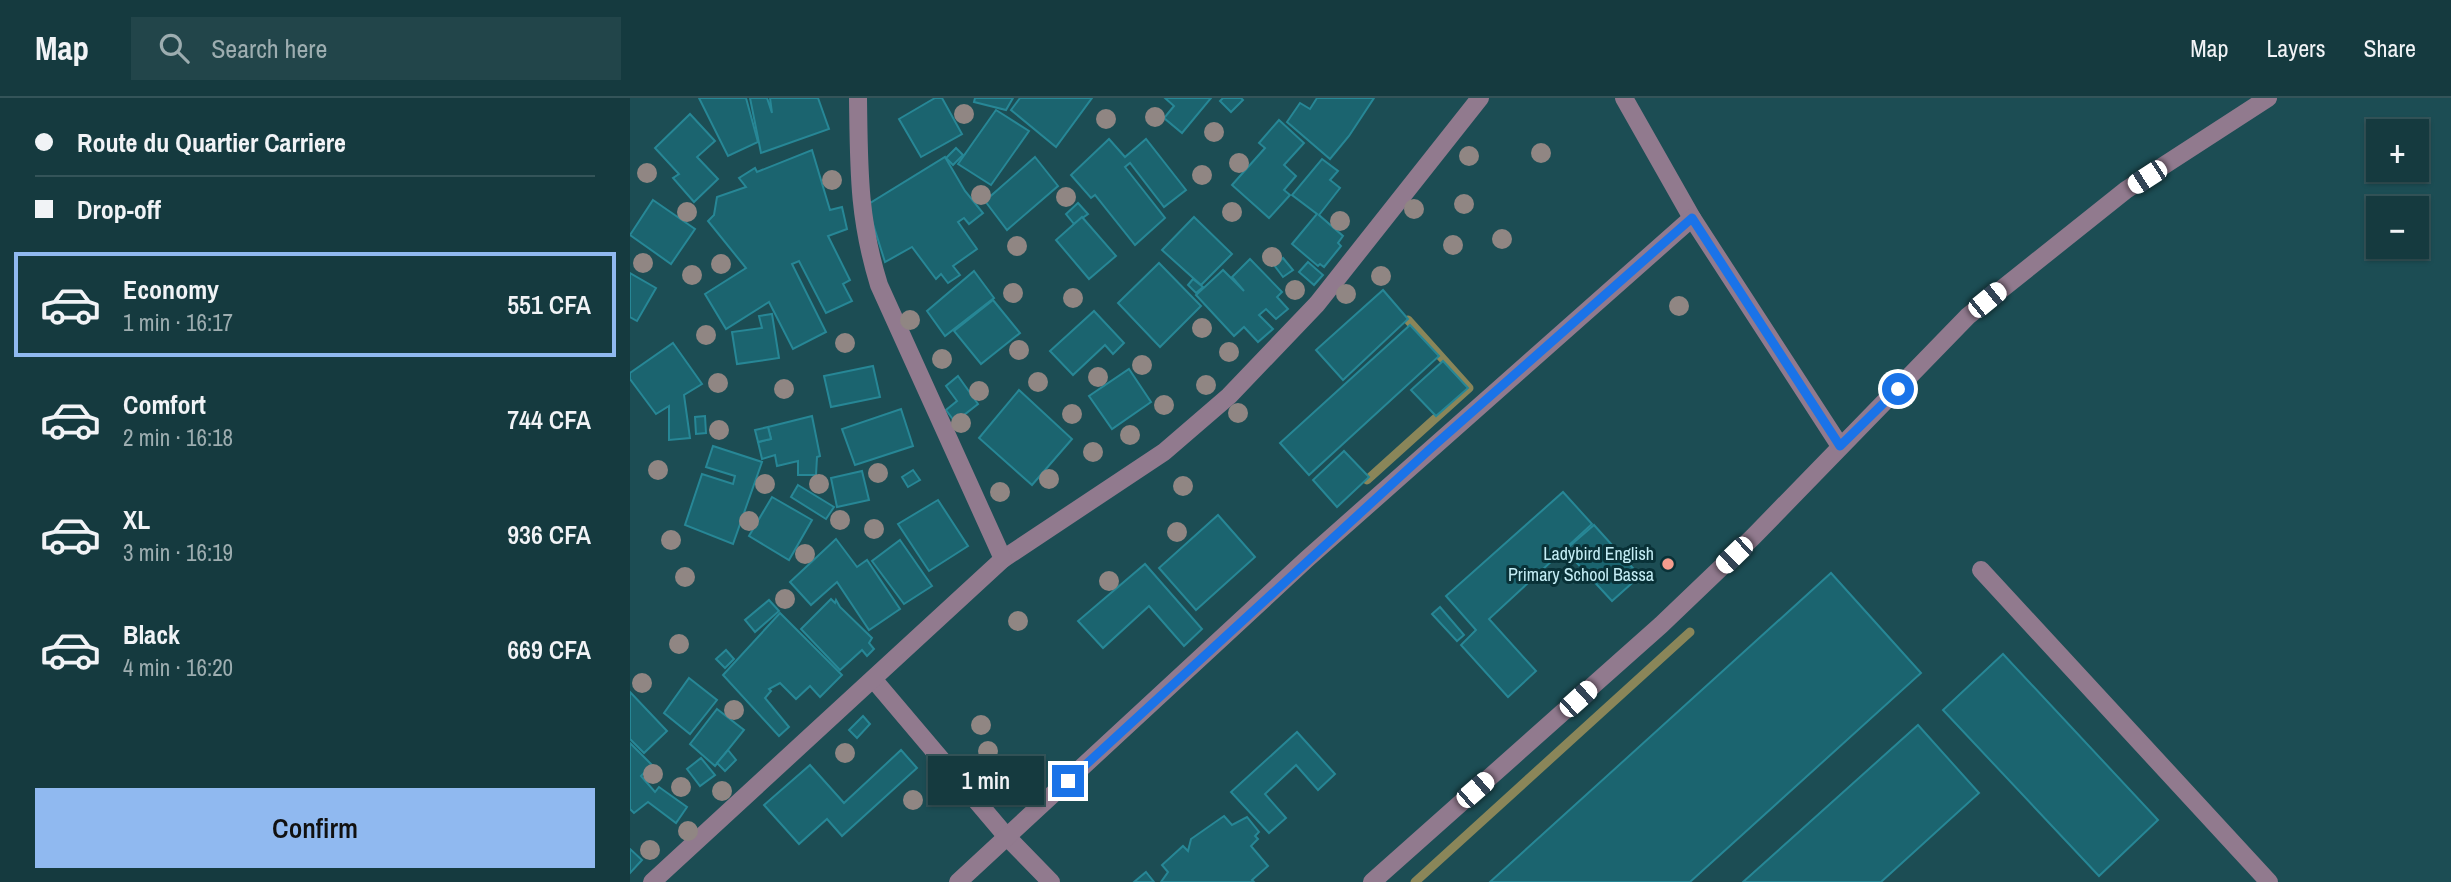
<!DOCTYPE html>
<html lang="en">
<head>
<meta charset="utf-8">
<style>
  :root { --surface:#153a3f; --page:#22454a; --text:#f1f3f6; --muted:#9dadb0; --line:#345459; --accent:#90b9f0 }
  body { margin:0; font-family:"Archivo Narrow",sans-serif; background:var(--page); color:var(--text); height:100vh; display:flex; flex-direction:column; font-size:26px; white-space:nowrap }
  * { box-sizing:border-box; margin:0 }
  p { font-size:23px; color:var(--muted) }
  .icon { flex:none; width:38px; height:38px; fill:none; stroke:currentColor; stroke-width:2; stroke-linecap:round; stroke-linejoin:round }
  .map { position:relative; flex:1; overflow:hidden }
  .details { display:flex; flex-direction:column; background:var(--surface); width:630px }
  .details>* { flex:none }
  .banner { display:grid; align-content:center; height:154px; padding:0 35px; background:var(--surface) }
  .tools { position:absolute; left:1736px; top:21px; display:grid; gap:14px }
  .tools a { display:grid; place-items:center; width:63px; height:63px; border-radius:0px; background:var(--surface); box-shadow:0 2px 5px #0004,0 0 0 2px var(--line); font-size:35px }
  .end { position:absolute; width:32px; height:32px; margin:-16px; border:9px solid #1a73e8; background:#fff; box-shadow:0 0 0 4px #fff }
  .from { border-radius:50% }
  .bubble { position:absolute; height:49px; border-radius:0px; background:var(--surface); box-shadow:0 2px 5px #0004,0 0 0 2px var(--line); font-size:23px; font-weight:600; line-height:49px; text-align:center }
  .car { position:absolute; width:21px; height:42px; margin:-21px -10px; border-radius:9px; box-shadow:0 0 5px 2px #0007; background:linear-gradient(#fff 24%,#345 0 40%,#fff 0 76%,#345 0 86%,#fff 0) }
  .banner b { display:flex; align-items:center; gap:24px; height:66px; font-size:26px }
  .banner b+b { border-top:2px solid var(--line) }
  .banner i { width:18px; height:18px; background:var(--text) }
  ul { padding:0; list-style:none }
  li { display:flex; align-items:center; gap:21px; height:105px; margin:0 14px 10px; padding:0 21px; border:4px solid transparent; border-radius:0px }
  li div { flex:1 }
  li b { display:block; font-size:26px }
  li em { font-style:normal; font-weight:600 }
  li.selected { border-color:var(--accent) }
  li>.icon { width:63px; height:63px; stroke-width:1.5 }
  .primary-button { display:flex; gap:14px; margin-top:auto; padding:14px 35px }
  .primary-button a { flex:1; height:80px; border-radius:0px; background:var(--accent); color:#111; font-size:28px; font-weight:600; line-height:80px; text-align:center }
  header { display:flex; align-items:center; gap:42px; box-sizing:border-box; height:98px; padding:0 35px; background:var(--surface); border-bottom:2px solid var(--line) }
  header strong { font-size:33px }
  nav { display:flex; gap:38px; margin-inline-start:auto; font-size:24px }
  .search { width:490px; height:63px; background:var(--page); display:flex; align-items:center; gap:18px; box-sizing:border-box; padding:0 24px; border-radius:0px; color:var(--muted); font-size:26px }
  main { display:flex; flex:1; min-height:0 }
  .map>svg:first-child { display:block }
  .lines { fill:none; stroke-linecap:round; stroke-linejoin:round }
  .stream { stroke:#8a8659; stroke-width:9 }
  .building { fill:#1b646f; stroke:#278796; stroke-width:2 }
  .minor { stroke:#917a8e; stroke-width:18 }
  .tree { fill:#908683 }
  .route { stroke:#1a73e8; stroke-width:9 }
  .poi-dot { fill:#f59d8e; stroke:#093137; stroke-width:2.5 }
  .labels { text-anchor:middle; stroke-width:6; stroke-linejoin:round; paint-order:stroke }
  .poi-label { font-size:18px; fill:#c4edf5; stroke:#093137; text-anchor:end }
</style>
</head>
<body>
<header>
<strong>Map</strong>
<div class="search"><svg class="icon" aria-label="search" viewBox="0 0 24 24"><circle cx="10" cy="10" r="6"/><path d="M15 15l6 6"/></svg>Search here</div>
<nav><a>Map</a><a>Layers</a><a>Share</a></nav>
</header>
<main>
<section class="details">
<div class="banner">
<b><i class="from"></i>Route du Quartier Carriere</b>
<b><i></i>Drop-off</b>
</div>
<ul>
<li class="selected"><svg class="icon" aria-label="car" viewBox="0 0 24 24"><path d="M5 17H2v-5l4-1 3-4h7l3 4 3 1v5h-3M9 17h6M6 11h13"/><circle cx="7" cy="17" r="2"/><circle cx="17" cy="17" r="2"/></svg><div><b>Economy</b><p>1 min · 16:17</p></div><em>551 CFA</em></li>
<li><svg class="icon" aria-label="car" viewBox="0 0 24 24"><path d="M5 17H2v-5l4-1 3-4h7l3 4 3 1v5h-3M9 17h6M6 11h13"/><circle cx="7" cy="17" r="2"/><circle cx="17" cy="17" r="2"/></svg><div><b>Comfort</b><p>2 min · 16:18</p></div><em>744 CFA</em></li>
<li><svg class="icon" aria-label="car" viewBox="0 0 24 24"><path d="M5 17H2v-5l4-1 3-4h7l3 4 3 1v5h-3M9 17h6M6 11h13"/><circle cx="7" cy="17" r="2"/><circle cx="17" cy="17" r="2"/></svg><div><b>XL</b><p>3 min · 16:19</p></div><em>936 CFA</em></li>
<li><svg class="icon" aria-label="car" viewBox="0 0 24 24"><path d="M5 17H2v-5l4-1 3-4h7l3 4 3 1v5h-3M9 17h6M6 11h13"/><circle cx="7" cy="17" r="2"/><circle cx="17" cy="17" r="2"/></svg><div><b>Black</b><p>4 min · 16:20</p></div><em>669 CFA</em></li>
</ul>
<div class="primary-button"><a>Confirm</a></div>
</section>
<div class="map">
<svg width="1821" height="784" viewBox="0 0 1821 784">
  <rect width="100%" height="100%" fill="#1c4d54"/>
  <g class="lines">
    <!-- stream -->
    <g class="stream">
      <polyline points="737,382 839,290 778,222"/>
      <polyline points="785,784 1060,534"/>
    </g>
  </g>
  <!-- building -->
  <g class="building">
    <polygon points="69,0 116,0 128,44 98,58"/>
    <polygon points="120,0 137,0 142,15 140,0 188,0 199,31 131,55"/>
    <polygon points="305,0 312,0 332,36 291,59 269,21"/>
    <polygon points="345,0 383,0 376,12 344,4"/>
    <polygon points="390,0 462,0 426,49 381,12"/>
    <polygon points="535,0 581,0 552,35 534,20 544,8"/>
    <polygon points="593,0 611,0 613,2 601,14 590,3"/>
    <polygon points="687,0 744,0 719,38 700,61 657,24 670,5 680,11"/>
    <polygon points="366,12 399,33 361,87 328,66"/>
    <polygon points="60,16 85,43 67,59 88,81 64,104 43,80 49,76 25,50"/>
    <polygon points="649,22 674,45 654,67 666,78 654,92 660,97 639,120 602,87 635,50 629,45"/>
    <polygon points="479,41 495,59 516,41 556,92 534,109 500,65 495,69 535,120 505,147 465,97 461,100 441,77"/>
    <polygon points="326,50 333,57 323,67 316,60"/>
    <polygon points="182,52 200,112 212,109 217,131 198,138 220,182 213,186 222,203 196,215 169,163 162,166 196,234 163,251 139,204 96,231 75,196 116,170 78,123 84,117 87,99 116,89 109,80 125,70 127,74"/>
    <polygon points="315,59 335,93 353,115 339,126 334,120 328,124 347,151 323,168 330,177 318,185 311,176 306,181 282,149 255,164 237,107"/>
    <polygon points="405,59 428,88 377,132 355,103"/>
    <polygon points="692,61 708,73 700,82 710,90 689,117 713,138 708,145 711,148 694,169 690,166 688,168 662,146 687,116 662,97"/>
    <polygon points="23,102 65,131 41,166 0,137"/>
    <polygon points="448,105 458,116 444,126 436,116"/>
    <polygon points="452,119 486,158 459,181 426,142"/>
    <polygon points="564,119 602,156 571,187 532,152"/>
    <polygon points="653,160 663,172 653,179 644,167"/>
    <polygon points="620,161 652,194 647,199 658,211 646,221 636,211 629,217 643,231 628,244 614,229 604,238 566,197 593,172 614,193 602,179"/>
    <polygon points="678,164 693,177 684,187 669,174"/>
    <polygon points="529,165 571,208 530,249 488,205"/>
    <polygon points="344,173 364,200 315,238 297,213"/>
    <polygon points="0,175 26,190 7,223 0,219"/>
    <polygon points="563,181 573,189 566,195 558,187"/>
    <polygon points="753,192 778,221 713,282 686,252"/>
    <polygon points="363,202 390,235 351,266 324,233"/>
    <polygon points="464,213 494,245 483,256 475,247 443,277 420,253"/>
    <polygon points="142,216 149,260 107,266 102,234 132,230 129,218"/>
    <polygon points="780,227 809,258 679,377 650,345"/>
    <polygon points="43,245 72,286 54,297 60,340 39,342 39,308 26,316 0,281 0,275"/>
    <polygon points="813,263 838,290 806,318 781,292"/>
    <polygon points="243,268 250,299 201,309 194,278"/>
    <polygon points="499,271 521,304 482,331 459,298"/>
    <polygon points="328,278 348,306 325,324 316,312 327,303 316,288"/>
    <polygon points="389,292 442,341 402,387 349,340"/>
    <polygon points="271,311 283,348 225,367 212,331"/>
    <polygon points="75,318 76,335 66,336 65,319"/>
    <polygon points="182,318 190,358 187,359 186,377 168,377 168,363 147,368 145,357 132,361 128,344 141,341 138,329"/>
    <polygon points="138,329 141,341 128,344 125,332"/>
    <polygon points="83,348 132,364 103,446 55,427 72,376 103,386 105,378 76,369"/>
    <polygon points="714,353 739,379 707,409 683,382"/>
    <polygon points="283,372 290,382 278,389 272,379"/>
    <polygon points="232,373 239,402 207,409 201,380"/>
    <polygon points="168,387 204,409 196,421 161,399"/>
    <polygon points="933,394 962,426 859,521 906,573 878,599 831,547 846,532 816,498"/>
    <polygon points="142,399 182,422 159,462 119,438"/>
    <polygon points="308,402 338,448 299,473 268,426"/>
    <polygon points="588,417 625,459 566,512 529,470"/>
    <polygon points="964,427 1010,478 982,503 935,452"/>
    <polygon points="206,441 227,469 237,462 270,511 239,532 207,484 181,507 160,484"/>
    <polygon points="270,442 302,488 274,506 242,463"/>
    <polygon points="515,466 572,531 554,548 519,508 473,550 448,523"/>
    <polygon points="1201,475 1291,575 1060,784 860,784"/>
    <polygon points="201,501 205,505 206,502 210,509 242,540 239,545 244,551 237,558 232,552 210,572 171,531"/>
    <polygon points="139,502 149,513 125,534 115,522"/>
    <polygon points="810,509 834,537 827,543 802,516"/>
    <polygon points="150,515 212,577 190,599 180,588 166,601 150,585 139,591 141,593 135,600 159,629 149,638 93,577"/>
    <polygon points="96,552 104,561 95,570 86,561"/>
    <polygon points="1373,556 1528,722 1469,778 1313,612"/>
    <polygon points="59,580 87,602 60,636 34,615"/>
    <polygon points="0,594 37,633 14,655 0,641"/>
    <polygon points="87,611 114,632 85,668 60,646"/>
    <polygon points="233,618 240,626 227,640 219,632"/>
    <polygon points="1288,627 1349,695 1251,784 1113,784"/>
    <polygon points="667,634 705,676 688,692 666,667 635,696 656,720 639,735 601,694"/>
    <polygon points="0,645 22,667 11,678 25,694 29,689 57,709 46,725 18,704 4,715 0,711"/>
    <polygon points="98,652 106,662 95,673 87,665"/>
    <polygon points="271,652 287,670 212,738 197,721 169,746 134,707 180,667 214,705"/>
    <polygon points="71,660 85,677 70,688 57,671"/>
    <polygon points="594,718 602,727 617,719 629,734 625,738 628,741 621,748 638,768 622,782 624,784 531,784 538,774 532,767 553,748 558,753 561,741"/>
    <polygon points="0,751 12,762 0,775"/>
    <polygon points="516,774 524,784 504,784"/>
  </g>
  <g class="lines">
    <!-- minor -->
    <g class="minor">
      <polyline points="994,0 1062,120 1210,348"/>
      <polyline points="373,461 534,354 599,298 687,206 850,0"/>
      <polyline points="1351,472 1639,784"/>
      <polyline points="244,582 377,739 421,784"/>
      <path d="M22 784 373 461 249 187C228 119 229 70 228 0"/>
      <polyline points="328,784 677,461 1062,120"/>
      <polyline points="742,784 1031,527 1123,439 1338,218 1496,92 1638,0"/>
    </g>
  </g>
  <!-- trees -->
  <g class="tree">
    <circle cx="334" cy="16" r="10"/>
    <circle cx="525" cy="19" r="10"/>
    <circle cx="476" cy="21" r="10"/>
    <circle cx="584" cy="34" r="10"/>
    <circle cx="911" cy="55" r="10"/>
    <circle cx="839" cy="58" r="10"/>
    <circle cx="609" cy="65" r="10"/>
    <circle cx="17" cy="75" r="10"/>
    <circle cx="572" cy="77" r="10"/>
    <circle cx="202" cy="82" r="10"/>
    <circle cx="351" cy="97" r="10"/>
    <circle cx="436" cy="99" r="10"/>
    <circle cx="834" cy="106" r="10"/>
    <circle cx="784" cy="111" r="10"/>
    <circle cx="57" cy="114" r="10"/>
    <circle cx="602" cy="114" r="10"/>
    <circle cx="710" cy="123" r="10"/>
    <circle cx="872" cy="141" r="10"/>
    <circle cx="823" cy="147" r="10"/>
    <circle cx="387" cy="148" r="10"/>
    <circle cx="642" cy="159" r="10"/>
    <circle cx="13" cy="165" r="10"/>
    <circle cx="91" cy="166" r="10"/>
    <circle cx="62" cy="177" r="10"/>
    <circle cx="751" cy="178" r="10"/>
    <circle cx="665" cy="192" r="10"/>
    <circle cx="383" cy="195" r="10"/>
    <circle cx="716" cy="196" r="10"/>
    <circle cx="443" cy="200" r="10"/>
    <circle cx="1049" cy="208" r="10"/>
    <circle cx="280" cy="222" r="10"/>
    <circle cx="572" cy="230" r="10"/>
    <circle cx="76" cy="237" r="10"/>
    <circle cx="215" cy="245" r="10"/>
    <circle cx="389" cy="252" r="10"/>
    <circle cx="599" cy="254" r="10"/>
    <circle cx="312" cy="261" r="10"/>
    <circle cx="512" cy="267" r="10"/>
    <circle cx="468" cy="279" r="10"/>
    <circle cx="408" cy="284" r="10"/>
    <circle cx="88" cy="285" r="10"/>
    <circle cx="576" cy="287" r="10"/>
    <circle cx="154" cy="291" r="10"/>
    <circle cx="349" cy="293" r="10"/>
    <circle cx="534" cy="307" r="10"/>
    <circle cx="608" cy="315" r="10"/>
    <circle cx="442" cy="316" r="10"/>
    <circle cx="331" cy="325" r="10"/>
    <circle cx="89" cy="332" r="10"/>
    <circle cx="500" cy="337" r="10"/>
    <circle cx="463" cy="354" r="10"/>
    <circle cx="28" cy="372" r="10"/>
    <circle cx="248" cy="375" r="10"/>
    <circle cx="419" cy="381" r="10"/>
    <circle cx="135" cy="386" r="10"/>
    <circle cx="189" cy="386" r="10"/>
    <circle cx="553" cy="388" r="10"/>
    <circle cx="370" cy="394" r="10"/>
    <circle cx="210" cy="422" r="10"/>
    <circle cx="119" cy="423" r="10"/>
    <circle cx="244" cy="431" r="10"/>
    <circle cx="547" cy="434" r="10"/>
    <circle cx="41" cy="442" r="10"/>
    <circle cx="175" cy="456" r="10"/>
    <circle cx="55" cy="479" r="10"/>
    <circle cx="479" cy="483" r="10"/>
    <circle cx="155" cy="501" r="10"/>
    <circle cx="388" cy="523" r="10"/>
    <circle cx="49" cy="546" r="10"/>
    <circle cx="12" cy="585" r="10"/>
    <circle cx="104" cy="612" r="10"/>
    <circle cx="351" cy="627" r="10"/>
    <circle cx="358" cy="653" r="10"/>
    <circle cx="215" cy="655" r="10"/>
    <circle cx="23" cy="676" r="10"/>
    <circle cx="51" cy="689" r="10"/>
    <circle cx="92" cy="693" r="10"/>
    <circle cx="283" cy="702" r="10"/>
    <circle cx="58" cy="733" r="10"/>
    <circle cx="20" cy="752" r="10"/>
  </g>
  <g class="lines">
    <!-- route -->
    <polyline class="route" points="438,683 799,352 1062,120 1210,348 1268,291"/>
  </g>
  <!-- markers -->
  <circle class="poi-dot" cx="1038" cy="466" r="7"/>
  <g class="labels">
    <!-- poi labels -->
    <g class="poi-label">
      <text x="1024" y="462">Ladybird English<tspan x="1024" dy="21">Primary School Bassa</tspan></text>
    </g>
  </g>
</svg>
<div class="tools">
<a>+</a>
<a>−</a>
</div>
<i class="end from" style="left:1268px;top:291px"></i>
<i class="end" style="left:438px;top:683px"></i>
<div class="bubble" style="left:298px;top:658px;width:116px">1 min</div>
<i class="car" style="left:1517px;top:79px;rotate:237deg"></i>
<i class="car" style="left:1357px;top:202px;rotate:51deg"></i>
<i class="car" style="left:1104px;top:457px;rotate:226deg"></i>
<i class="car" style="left:948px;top:601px;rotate:48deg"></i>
<i class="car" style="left:845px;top:692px;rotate:49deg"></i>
</div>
</main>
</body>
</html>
